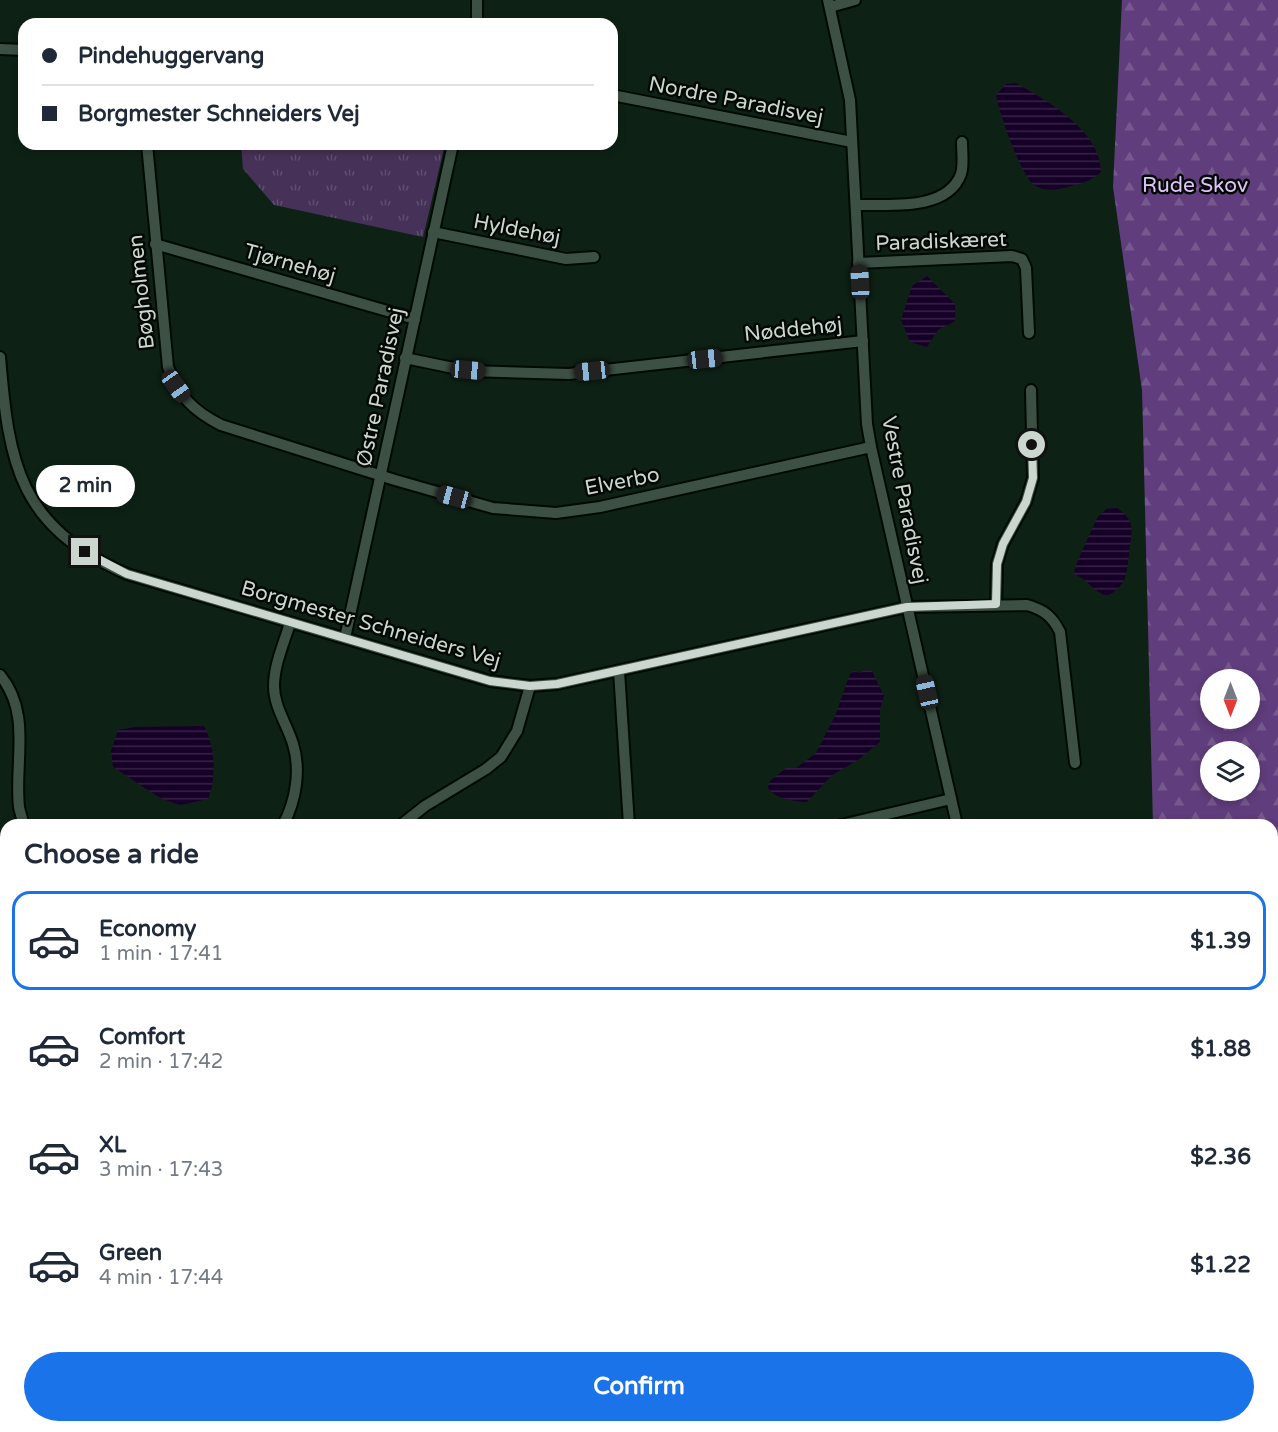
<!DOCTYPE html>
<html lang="en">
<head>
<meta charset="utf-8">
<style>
  :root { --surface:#fff; --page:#f6f6f7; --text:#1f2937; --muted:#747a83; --line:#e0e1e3; --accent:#1a73e8 }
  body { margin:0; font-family:"Varela Round",sans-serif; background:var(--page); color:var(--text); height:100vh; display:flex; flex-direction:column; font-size:22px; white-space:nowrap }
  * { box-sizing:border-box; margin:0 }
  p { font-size:20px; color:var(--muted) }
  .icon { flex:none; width:33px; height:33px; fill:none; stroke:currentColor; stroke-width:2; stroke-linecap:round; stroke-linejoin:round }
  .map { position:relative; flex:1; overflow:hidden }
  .drawer { position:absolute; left:0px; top:819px; width:1278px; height:614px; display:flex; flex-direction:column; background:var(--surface); border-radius:18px 18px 0 0; box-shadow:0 3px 9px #0003 }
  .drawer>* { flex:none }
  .banner { position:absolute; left:18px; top:18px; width:600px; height:132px; border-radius:18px; box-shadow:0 3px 9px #0003; display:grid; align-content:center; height:132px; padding:0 24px; background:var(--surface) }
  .needle { width:39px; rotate:180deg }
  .fabs { position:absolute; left:1200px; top:669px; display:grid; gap:12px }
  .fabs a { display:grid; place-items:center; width:60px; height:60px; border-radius:50%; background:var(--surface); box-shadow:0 3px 9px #0003; font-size:30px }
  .end { position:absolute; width:27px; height:27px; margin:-14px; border:8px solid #cbd7ce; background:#111; box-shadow:0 0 0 3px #111 }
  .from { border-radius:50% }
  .bubble { position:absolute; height:42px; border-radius:21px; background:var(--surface); box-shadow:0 3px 9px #0003; font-size:20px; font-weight:700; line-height:42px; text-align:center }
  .car { position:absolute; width:18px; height:36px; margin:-18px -9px; border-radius:8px; box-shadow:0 0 4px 2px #0007; background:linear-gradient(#222 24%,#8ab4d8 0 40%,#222 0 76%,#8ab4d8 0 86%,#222 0) }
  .banner b { display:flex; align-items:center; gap:21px; height:57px; font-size:22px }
  .banner b+b { border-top:2px solid var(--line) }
  .banner i { width:15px; height:15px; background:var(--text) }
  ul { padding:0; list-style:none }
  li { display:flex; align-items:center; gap:18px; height:99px; margin:0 12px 9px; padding:0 12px; border:3px solid transparent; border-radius:18px }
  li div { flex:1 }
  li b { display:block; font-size:22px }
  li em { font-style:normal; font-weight:700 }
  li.on { border-color:var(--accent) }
  li>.icon { width:54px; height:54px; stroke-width:1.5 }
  h2 { padding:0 24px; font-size:27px; line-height:72px }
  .cta { display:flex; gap:12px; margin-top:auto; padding:12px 24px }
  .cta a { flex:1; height:69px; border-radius:36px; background:var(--accent); color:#fff; font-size:24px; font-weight:700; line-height:69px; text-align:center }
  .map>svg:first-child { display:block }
  .grass { fill:url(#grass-tufts) }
  .forest { fill:url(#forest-firs); fill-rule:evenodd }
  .water { fill:url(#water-rules) }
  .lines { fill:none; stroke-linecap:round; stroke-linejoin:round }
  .minor-casing { stroke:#000a03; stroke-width:14 }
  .minor { stroke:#3c5143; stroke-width:10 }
  .route { stroke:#cbd7ce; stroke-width:8 }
  .labels { text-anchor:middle; stroke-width:5; stroke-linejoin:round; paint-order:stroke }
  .street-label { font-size:21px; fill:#cbd7ce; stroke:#030804 }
  .park-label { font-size:21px; fill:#dfc3fb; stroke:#030804 }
</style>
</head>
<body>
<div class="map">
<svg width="1278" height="1432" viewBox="0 0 1278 1432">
  <defs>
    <pattern id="grass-tufts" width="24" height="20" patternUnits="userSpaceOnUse" patternTransform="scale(1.5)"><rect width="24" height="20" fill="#463258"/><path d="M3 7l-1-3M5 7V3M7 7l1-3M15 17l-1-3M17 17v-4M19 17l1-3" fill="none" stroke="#5f4f6f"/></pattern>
    <pattern id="forest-firs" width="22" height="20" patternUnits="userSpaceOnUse" patternTransform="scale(1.5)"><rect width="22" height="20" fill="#603d7c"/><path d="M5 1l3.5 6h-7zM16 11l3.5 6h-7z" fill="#75588d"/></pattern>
    <pattern id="water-rules" width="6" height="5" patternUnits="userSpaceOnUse" patternTransform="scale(1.5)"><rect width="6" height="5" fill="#170028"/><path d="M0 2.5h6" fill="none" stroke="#372446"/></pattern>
  </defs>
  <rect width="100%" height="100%" fill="#0e2115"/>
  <!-- grass -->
  <g class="grass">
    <polygon points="241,144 445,144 423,237 274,205 243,169"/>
    <polygon points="0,950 6,951 6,1061 0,1059"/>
  </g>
  <!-- forest -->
  <g class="forest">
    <path d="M1122 0H1278V1432H1057V1427L1272 1426V825H1153L1142 390 1113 187ZM1210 680H1250V718H1210ZM1210 752H1250V790H1210Z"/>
    <polygon points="0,1059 6,1061 6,1160 0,1162"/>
    <polygon points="6,1214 6,1426 1000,1426 1004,1432 0,1432 0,1217"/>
  </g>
  <!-- water -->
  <g class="water">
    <path d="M1016 83C1049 102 1100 130 1101 172 1091 182 1081 183 1068 187 1056 190 1043 192 1033 184 1020 173 999 112 996 95L1006 84Z"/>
    <polygon points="927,276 955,304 955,321 938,330 927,347 910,342 901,320 912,286"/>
    <path d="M1117 508C1138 522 1131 534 1129 554 1127 573 1126 588 1106 596 1093 591 1087 579 1074 574L1075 567 1097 518 1106 509Z"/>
    <path d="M864 670 872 671 884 696 880 710V742L858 760 832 775 807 802C795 802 774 798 768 788L769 782 786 768H796L816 753 835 716 850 674 854 671 860 673Z"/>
    <path d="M204 726C215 747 217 777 208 799L180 805 160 798 113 767 111 751 118 730 135 727Z"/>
    <polygon points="1000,1427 1057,1426 1058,1427 1057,1432 1004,1432"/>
  </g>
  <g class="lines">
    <defs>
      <g id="minor">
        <polyline points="477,0 477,24"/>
        <polyline points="828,0 850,100 867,424 871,447 957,825"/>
        <polyline points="830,7 855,0"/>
        <polyline points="0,49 24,50"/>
        <polyline points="612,95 852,142"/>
        <path d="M147 144 168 367C180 397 192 410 221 425L395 480 493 508 556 513 600 507 871 447"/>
        <path d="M856 205C888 204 947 212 961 174 964 165 962 152 962 142"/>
        <polyline points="433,232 566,259 594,257"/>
        <polyline points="155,244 415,319"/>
        <polyline points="858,263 1012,256 1022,259 1026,268 1029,333"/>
        <path d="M0 357C9 466 19 526 127 574L490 681 530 686 557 684 907 607 1027 605C1044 610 1052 616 1060 632L1075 763"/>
        <polyline points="405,358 468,371 569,374 863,341"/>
        <polyline points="996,605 997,564 1003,544 1026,502 1033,478 1031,390"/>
        <polyline points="345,638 453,144"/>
        <polyline points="619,671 629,825"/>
        <path d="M0 675C32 714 14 762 19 807 20 813 23 819 23 825"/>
        <path d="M283 825C296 801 301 770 293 744 287 724 274 707 274 686 274 665 284 643 290 623"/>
        <polyline points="401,825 425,806 486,769 501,757 517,731 530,686"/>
        <polyline points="841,825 951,799"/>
        <polyline points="0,929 6,930"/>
      </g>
    </defs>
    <!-- minor casing -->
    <use href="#minor" class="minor-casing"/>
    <!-- minor -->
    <use href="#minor" class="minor"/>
  </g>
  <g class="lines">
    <!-- route -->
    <polyline class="route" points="85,552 127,574 490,681 530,686 557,684 907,607 996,604 997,564 1003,544 1026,502 1033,478 1032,445"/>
  </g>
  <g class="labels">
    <!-- street labels -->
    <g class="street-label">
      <text transform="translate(736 100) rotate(11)" y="7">Nordre Paradisvej</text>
      <text transform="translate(517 229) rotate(11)" y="7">Hyldehøj</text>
      <text transform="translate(941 241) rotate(-2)" y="7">Paradiskæret</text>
      <text transform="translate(290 263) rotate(16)" y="7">Tjørnehøj</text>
      <text transform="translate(141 292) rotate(-96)" y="7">Bøgholmen</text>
      <text transform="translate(793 329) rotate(-6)" y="7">Nøddehøj</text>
      <text transform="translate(380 387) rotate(-78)" y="7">Østre Paradisvej</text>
      <text transform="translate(622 481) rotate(-11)" y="7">Elverbo</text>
      <text transform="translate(905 500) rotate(79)" y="7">Vestre Paradisvej</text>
      <text transform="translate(371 624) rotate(16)" y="7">Borgmester Schneiders Vej</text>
    </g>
    <!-- park labels -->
    <g class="park-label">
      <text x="1195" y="192">Rude Skov</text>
    </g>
  </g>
</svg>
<div class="fabs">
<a><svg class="needle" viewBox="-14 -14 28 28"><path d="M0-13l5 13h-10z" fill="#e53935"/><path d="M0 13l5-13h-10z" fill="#747a83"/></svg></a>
<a><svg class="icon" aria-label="layers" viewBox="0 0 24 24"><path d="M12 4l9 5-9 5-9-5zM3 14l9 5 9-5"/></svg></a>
</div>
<i class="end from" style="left:1032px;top:445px"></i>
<i class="end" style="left:85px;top:552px"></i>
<div class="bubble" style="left:36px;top:465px;width:99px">2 min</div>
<i class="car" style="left:860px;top:282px;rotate:357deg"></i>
<i class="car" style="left:705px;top:359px;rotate:84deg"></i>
<i class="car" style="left:468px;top:370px;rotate:95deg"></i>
<i class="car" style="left:592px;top:371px;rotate:264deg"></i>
<i class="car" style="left:176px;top:386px;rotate:145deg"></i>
<i class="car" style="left:454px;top:497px;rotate:285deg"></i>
<i class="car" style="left:927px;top:692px;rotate:347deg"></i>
<div class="banner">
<b><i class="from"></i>Pindehuggervang</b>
<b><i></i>Borgmester Schneiders Vej</b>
</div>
<section class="drawer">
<h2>Choose a ride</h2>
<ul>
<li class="on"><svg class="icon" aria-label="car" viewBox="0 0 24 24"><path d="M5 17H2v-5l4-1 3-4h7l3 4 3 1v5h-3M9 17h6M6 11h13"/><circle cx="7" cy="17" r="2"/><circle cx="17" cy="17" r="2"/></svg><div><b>Economy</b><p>1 min · 17:41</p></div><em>$1.39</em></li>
<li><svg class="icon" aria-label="car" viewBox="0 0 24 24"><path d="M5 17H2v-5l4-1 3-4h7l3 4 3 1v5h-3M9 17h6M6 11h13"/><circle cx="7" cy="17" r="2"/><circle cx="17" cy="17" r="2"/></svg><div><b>Comfort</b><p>2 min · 17:42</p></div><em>$1.88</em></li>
<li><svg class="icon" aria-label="car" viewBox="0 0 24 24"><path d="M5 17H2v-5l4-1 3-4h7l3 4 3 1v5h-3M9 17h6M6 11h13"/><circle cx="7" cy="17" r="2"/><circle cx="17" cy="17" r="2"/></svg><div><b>XL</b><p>3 min · 17:43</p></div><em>$2.36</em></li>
<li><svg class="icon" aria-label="car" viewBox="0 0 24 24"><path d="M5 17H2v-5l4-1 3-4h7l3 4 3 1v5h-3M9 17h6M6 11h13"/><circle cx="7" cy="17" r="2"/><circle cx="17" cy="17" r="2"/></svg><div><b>Green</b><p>4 min · 17:44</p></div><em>$1.22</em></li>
</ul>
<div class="cta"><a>Confirm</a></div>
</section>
</div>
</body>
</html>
